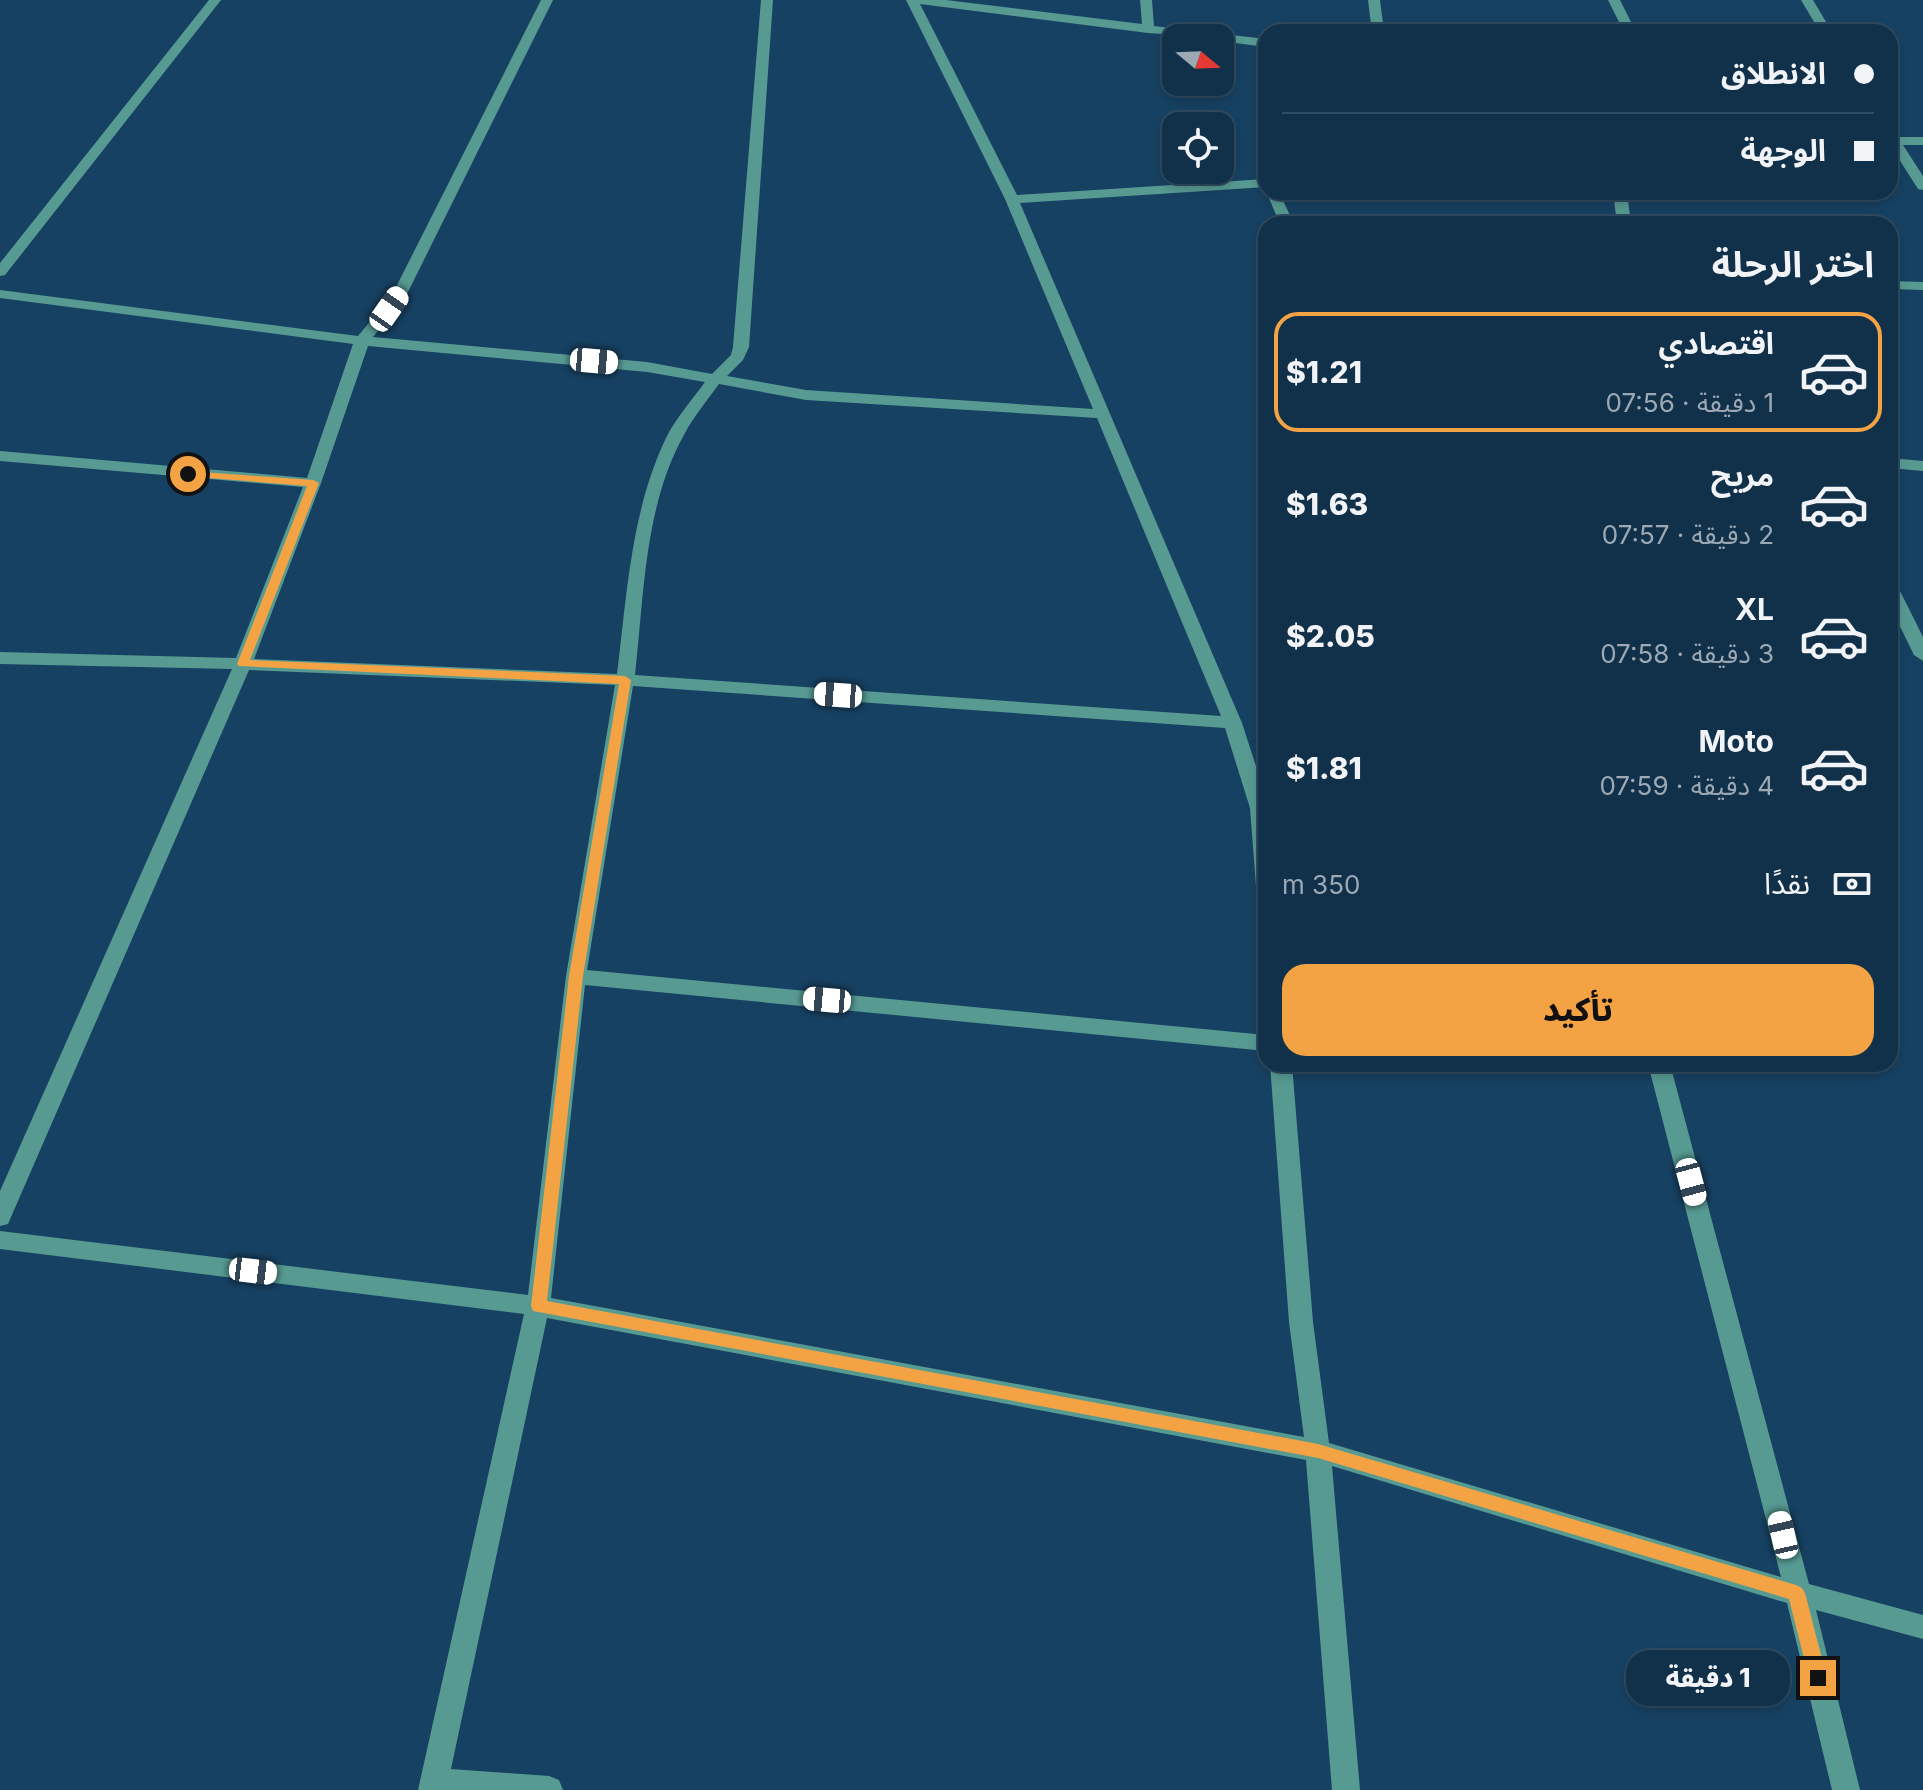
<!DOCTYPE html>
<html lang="ar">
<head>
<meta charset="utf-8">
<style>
  :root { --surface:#11314a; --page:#1a3951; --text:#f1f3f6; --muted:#9ca9b5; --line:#304c62; --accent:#f4a344 }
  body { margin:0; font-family:Inter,"Noto Sans Arabic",sans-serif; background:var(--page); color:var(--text); direction:rtl; height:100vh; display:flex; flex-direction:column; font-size:30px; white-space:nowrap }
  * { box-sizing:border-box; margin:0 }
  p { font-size:26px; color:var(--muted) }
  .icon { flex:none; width:44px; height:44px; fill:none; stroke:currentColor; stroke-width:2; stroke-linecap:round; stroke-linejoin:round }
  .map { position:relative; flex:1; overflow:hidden; direction:ltr }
  .panel { position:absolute; left:1258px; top:216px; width:640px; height:856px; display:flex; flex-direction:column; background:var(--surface); border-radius:24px; box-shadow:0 4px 12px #0003,0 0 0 2px var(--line); direction:rtl }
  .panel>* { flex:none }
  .banner { position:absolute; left:1258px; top:24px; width:640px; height:176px; border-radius:24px; box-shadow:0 4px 12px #0003,0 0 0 2px var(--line); direction:rtl; display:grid; align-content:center; height:176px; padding:0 24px; background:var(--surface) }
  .needle { width:52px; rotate:109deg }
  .buttons { position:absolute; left:1162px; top:24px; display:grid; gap:16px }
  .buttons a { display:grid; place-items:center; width:72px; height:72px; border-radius:16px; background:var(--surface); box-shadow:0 4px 12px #0003,0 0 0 2px var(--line); font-size:40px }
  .end { position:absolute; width:36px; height:36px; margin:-18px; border:10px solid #f4a344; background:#111; box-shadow:0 0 0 4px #111 }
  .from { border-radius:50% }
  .bubble { position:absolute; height:56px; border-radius:24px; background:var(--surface); box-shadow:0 4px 12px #0003,0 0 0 2px var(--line); font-size:26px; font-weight:800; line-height:56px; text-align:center; direction:rtl }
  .car { position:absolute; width:24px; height:48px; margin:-24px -12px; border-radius:10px; box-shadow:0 0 6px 2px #0007; background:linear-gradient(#fff 24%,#345 0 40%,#fff 0 76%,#345 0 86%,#fff 0) }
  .banner b { display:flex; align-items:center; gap:28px; height:76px; font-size:30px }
  .banner b+b { border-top:2px solid var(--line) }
  .banner i { width:20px; height:20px; background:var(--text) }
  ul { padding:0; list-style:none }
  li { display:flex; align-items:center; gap:24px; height:120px; margin:0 16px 12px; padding:0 8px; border:4px solid transparent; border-radius:24px }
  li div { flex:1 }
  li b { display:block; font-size:30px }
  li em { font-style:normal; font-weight:800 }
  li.active { border-color:var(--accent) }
  li>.icon { width:72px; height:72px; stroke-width:1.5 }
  h2 { padding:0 24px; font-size:36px; line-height:96px }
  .pay { display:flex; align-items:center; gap:20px; height:88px; padding:0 24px; font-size:30px }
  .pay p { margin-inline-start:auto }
  .button { display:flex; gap:16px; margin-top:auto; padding:16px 24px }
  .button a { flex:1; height:92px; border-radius:24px; background:var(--accent); color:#111; font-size:32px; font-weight:800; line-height:92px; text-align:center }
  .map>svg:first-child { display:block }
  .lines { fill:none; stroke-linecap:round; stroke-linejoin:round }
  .minor { fill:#579a92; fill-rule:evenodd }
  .route { fill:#f4a344 }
</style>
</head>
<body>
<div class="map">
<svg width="1923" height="1790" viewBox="0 0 1923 1790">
  <rect width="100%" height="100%" fill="#174162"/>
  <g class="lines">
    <!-- minor -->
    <g class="minor">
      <polygon points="209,0 221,0 5,275 0,276 0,263"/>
      <path d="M541 0H553L406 296 373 337 647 362 712 374 731 355 733 347 761 0H773L749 347 743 360 727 376 806 390 1093 409 1005 199 906 0H946L1142 24 1140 0H1152L1154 26 1266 39V47L1220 41V38L1148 33 920 4 1017 195 1266 179V187L1020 203 1242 723 1266 797V893L1256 886 1250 808 1225 728 633 686 587 970 1266 1035V1051L585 985 551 1298 1304 1437 1289 1322 1270 1064H1292L1313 1322 1329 1443 1781 1577 1648 1064H1670L1809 1584 1923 1615V1639L1816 1610 1860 1790H1832L1787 1603 1332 1466 1360 1790H1332L1306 1460 547 1318 451 1769 549 1776 559 1780 563 1790H418L524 1314 0 1249V1231L528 1295 566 976 615 685 249 670 11 1217 8 1224 0 1226V1191L232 669 0 664V652L236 658 303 487 0 461V451L307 478 353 344 0 298V290L358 336 392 295ZM368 346 647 372 705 382C692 400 676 418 666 438 631 511 627 594 617 674L254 659 321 483ZM719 384 806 400 1097 418 1221 716 635 675C644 597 644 506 684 435 693 417 707 401 719 384Z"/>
      <polygon points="1368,0 1380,0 1384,32 1372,32"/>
      <polygon points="1608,0 1620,0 1636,32 1624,32"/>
      <polygon points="1801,0 1813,0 1832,32 1820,32"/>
      <polygon points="1890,131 1898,137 1923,137 1923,145 1903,145 1923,176 1923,190 1918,189 1890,145"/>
      <polygon points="1266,191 1279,192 1294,224 1280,224"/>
      <polygon points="1613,192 1627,192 1631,224 1617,224"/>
      <polygon points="1890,281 1923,282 1923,290 1890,289"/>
      <polygon points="1890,458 1923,461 1923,471 1890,468"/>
      <polygon points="1890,584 1899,589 1923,637 1923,661 1914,655 1890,606"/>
    </g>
  </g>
  <!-- route -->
  <polygon class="route" points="188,471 313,480 319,483 250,660 625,676 631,680 583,976 547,1301 1318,1444 1796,1585 1802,1588 1805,1593 1827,1678 1824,1684 1818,1686 1812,1684 1809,1678 1789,1599 1318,1458 533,1311 531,1306 569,976 619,684 239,666 237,664 307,486 184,476 184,472"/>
</svg>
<div class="buttons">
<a><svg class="needle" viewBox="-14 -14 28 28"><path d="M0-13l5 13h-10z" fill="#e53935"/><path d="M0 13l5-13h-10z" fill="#9ca9b5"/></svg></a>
<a><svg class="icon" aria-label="locate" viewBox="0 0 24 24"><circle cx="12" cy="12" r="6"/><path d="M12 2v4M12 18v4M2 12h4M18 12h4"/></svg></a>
</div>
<i class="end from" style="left:188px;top:474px"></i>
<i class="end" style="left:1818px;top:1678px"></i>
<div class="bubble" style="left:1626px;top:1650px;width:164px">1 دقيقة</div>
<i class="car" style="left:389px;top:309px;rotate:35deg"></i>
<i class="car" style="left:594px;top:361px;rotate:95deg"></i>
<i class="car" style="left:838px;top:695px;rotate:274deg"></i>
<i class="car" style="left:827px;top:1000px;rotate:275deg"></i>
<i class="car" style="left:1691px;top:1182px;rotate:165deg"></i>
<i class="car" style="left:253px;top:1271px;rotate:97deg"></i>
<i class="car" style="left:1783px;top:1535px;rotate:347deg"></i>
<div class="banner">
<b><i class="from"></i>الانطلاق</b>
<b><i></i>الوجهة</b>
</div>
<section class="panel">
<h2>اختر الرحلة</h2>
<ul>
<li class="active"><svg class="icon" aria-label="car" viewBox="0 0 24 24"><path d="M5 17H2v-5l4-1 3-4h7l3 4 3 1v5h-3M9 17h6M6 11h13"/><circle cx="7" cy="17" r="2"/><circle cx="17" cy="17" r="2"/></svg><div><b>اقتصادي</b><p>1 دقيقة · 07:56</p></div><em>$1.21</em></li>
<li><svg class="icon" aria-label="car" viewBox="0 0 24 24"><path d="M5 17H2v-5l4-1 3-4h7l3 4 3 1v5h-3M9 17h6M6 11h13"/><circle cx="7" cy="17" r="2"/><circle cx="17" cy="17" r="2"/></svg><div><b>مريح</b><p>2 دقيقة · 07:57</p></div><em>$1.63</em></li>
<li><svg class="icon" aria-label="car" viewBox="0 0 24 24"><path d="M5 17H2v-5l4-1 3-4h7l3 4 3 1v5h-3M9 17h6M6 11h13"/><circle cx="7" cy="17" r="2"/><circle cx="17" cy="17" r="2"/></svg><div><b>XL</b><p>3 دقيقة · 07:58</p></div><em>$2.05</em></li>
<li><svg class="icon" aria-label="car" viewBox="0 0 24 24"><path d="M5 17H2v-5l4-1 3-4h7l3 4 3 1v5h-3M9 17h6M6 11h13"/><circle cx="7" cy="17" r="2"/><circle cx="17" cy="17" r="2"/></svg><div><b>Moto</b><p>4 دقيقة · 07:59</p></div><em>$1.81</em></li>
</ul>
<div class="pay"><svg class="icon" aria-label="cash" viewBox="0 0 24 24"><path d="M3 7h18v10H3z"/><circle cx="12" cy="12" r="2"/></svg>نقدًا<p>350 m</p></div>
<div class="button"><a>تأكيد</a></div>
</section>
</div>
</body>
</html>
